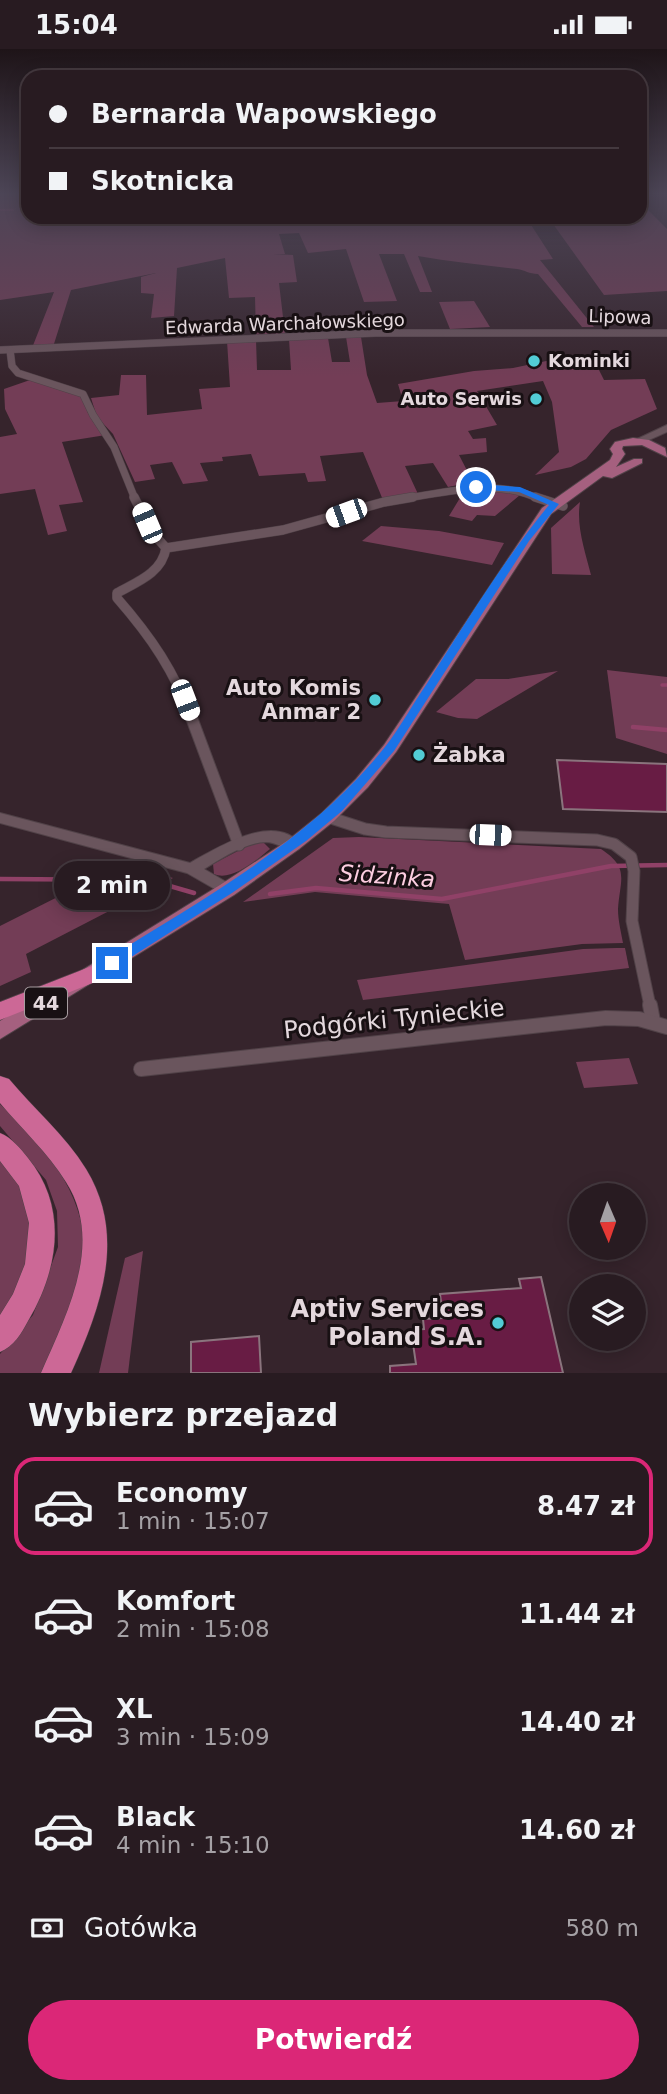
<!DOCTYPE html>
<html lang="pl">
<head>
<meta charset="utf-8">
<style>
  :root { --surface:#281b21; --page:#30242a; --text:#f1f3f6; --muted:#a5a1a5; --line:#44393f; --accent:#db2777 }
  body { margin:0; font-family:"DejaVu Sans",sans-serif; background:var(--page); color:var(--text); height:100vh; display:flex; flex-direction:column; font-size:26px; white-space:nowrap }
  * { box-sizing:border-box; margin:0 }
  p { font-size:23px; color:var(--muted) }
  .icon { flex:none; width:38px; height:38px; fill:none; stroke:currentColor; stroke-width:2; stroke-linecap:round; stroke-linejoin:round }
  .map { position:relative; height:1324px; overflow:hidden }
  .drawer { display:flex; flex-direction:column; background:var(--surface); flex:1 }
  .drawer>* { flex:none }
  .guide { position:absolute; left:21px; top:21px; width:626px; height:154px; border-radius:21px; box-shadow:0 4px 18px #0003,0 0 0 2px var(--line); display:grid; align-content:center; height:154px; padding:0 28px; background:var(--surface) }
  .needle { width:46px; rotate:178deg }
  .controls { position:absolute; left:569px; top:1134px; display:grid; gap:14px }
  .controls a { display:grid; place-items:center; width:77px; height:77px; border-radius:50%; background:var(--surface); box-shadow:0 4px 18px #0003,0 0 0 2px var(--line); font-size:35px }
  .end { position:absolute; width:32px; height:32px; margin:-16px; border:9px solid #1a73e8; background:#fff; box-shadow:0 0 0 4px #fff }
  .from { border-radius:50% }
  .bubble { position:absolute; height:49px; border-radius:24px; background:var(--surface); box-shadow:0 4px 18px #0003,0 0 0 2px var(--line); font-size:23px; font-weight:700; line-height:49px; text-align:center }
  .car { position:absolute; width:21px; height:42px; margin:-21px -10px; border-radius:9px; box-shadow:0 0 5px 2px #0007; background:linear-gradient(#fff 24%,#345 0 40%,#fff 0 76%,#345 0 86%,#fff 0) }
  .guide b { display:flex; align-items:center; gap:24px; height:66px; font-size:26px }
  .guide b+b { border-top:2px solid var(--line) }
  .guide i { width:18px; height:18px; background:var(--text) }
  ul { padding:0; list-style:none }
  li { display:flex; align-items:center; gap:21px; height:98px; margin:0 14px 10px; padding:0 14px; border:4px solid transparent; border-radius:21px }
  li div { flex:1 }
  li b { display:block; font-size:26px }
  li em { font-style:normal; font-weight:700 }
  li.selected { border-color:var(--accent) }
  li>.icon { width:63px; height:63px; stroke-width:1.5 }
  h2 { padding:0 28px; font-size:32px; line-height:84px }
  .pay { display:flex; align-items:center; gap:18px; height:77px; padding:0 28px; font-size:26px }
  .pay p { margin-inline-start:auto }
  .action { display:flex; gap:14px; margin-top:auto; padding:14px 28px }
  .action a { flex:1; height:80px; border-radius:42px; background:var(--accent); color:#fff; font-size:28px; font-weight:700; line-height:80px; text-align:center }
  .status { display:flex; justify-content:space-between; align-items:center; height:49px; padding:0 35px; background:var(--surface); direction:ltr }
  .status svg { height:19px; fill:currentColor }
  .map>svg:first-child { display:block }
  .green { fill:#733d56 }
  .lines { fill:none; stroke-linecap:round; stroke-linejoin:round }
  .stream-far2 { stroke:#904167; stroke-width:2 }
  .stream-far1 { stroke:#904167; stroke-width:3.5 }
  .stream { stroke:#904167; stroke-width:4.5 }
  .building { fill:#681c44; stroke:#8a747d; stroke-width:2 }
  .street-far3-casing { stroke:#514248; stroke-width:8 }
  .street-far2-casing { stroke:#514248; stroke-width:10 }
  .street-far1-casing { stroke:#514248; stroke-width:13 }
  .street-casing { stroke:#514248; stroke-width:16 }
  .secondary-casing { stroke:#514248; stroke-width:2 }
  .primary-casing { stroke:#514248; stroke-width:2 }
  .highway-casing { stroke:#514248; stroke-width:1 }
  .street-far3 { stroke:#6a555d; stroke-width:7 }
  .street-far2 { stroke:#6a555d; stroke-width:9 }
  .street-far1 { stroke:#6a555d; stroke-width:11 }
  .street { stroke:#6a555d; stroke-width:14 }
  .secondary { fill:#6a555d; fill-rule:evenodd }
  .primary { fill:#a5607f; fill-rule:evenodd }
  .highway { fill:#cc6896; fill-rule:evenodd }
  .route { fill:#1a73e8 }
  .poi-dot { fill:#52ccd5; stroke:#181013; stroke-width:2.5 }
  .labels { text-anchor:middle; stroke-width:6; stroke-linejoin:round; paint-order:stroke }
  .far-street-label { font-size:18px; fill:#e4d8dd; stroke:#181013 }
  .far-poi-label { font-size:18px; font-weight:bold; fill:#e4d8dd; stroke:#181013; text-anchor:start }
  .shield { fill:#181013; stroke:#a79ca0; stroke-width:2 }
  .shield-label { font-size:19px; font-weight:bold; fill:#e4d8dd }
  .poi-label { font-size:21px; font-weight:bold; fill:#e4d8dd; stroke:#181013; text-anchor:end }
  .water-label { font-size:23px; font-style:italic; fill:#fccde0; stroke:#181013 }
  .near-street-label { font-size:24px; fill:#e4d8dd; stroke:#181013 }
  .near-poi-label { font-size:24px; font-weight:bold; fill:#e4d8dd; stroke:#181013; text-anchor:end }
</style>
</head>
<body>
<div class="status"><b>15:04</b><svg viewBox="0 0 49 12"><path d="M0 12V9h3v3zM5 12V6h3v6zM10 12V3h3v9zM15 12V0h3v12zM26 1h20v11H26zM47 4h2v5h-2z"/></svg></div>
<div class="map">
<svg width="667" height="1324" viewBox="0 0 667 1324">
  <rect width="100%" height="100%" fill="#36242c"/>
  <!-- green -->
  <g class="green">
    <path d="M0 143H28V168H526L553 210 540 211 594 278H582L538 225C529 225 525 221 517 220 484 216 451 213 418 207L432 243H420L404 205H379L397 252 364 253 346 200 308 204 299 184 279 185 285 205H273L293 206 297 233 279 234 285 285 256 286 255 248 229 249 225 209 177 219 174 267 151 269 154 245 141 244V228L156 224 71 241 53 298 32 299 54 243 0 251Z"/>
    <polygon points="641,154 667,180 667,242 604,246 548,168 640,168"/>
    <polygon points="474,252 490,278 450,280 439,253"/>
    <polygon points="346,288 361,288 367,326 377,354 403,352 398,335 474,322 513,319 551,311 594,311 604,331 645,330 657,360 611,381 586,410 571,418 535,426 559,403 552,353 543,332 477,342 497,376 468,382 473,390 486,389 487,403 459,406 473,433 448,438 433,414 405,417 418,445 383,451 363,403 320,407 326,432 308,433 305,424 259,427 251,405 222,408 223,412 200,414 208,432 183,435 172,413 150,416 155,430 135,433 113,385 97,368 91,349 119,346 121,326 146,326 147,366 202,360 199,340 230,338 227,292 256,291 257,321 291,321 289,290 328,289 332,313 350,313"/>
    <polygon points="30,331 79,343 84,349 88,364 106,386 62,393 83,453 59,456 67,482 48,486 35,440 0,445 0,388 17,385 5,360 4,340"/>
    <polygon points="498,441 520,446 495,467 477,466 472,472 449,467 463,444"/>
    <path d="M580 453C576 477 585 502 591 526L552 525 551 479Z"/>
    <polygon points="381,477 439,482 504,494 492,516 362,492"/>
    <polygon points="607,621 667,628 667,705 616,689"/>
    <polygon points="558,622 477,670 458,669 436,663 476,630 508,630"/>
    <path d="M359 788 601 800C630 819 620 830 618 860 618 871 621 883 623 894L582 895 465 911 449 855 315 843 243 853 333 789Z"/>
    <path d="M253 794H264L270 800C257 811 231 833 214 825L213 815Z"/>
    <polygon points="125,814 173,829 26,905 31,923 0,937 0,877"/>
    <polygon points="616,899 625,899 629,919 363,951 357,931 583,900"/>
    <polygon points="629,1009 638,1035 584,1039 576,1013"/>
    <path d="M0 1055C50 1102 96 1156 82 1229 77 1258 56 1296 45 1324H0V1305L33 1266 58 1198 57 1162 46 1131 0 1077Z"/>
    <polygon points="0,1104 23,1138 32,1173 28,1220 0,1272"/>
    <polygon points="143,1202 128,1324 99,1324 125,1209"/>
  </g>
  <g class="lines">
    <!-- stream-far2 -->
    <g class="stream-far2">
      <polyline points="0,161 13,161"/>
      <polyline points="22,161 28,161"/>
    </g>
    <!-- stream-far1 -->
    <polyline class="stream-far1" points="662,636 667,636"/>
    <!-- stream -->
    <g class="stream">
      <polyline points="633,678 667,681"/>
      <polyline points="0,830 149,831 194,844"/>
      <polyline points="270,845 316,839 442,850 611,817 667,816"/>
    </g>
  </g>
  <!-- building -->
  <g class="building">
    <polygon points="557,711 667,715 667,763 563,760"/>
    <polygon points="541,1228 563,1324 390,1324 390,1317 416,1315 411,1281 424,1280 423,1270 443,1269 440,1245 521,1239 519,1230"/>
    <polygon points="259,1287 261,1324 191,1324 191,1293"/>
  </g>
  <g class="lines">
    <defs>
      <g id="street-far3">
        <polyline points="0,301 376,284 667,284"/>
        <polyline points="10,301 12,317 18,324 83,345 93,366 114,398 135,450"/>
        <path d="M402 450C448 443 495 429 539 450"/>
      </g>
      <g id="street-far2">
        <polyline points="134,448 151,482 166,499 283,481 384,453 413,448"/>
        <polyline points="535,448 563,457"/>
        <path d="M166 499C162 524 137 533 117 544V549C152 589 174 622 193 672"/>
      </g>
      <g id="street-far1">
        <polyline points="192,670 239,796"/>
        <polyline points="328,768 365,780 386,783 597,791 614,795 631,808 634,822 632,872 650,957"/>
      </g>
      <g id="street">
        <polyline points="650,956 653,972"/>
        <polyline points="141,1020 606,969 639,970 667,978"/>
      </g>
      <g id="secondary">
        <polygon points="667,376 667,383 642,394 633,392"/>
        <path d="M0 764 190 814C217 799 275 762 301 796L299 800C287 803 278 793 266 793 244 794 223 809 204 820L233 837 235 841 233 845 227 847 187 824 0 774Z"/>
      </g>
      <polygon id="primary" points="633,389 649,391 665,399 667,408 642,396 623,397 622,400 625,405 616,418 634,410 642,410 642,414 612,429 603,427 551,465 396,703 368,738 334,772 299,800 234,846 0,990 0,972 220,836 287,792 322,764 356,730 384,696 542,459 610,411 613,405 610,400 615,393"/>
      <g id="highway">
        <polygon points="92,917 100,919 103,925 100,931 0,971 0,953"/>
        <path d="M0 1027 9 1030C34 1060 65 1086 86 1120 127 1187 101 1258 71 1324H41C66 1266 105 1194 66 1133 48 1104 22 1080 0 1054Z"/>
        <path d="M0 1084C12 1089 20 1099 28 1109 68 1158 59 1220 28 1272 21 1285 14 1297 0 1303V1266L13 1245 25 1215 29 1174 19 1137 0 1112Z"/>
      </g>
    </defs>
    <!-- street-far3 casing -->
    <use href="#street-far3" class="street-far3-casing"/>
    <!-- street-far2 casing -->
    <use href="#street-far2" class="street-far2-casing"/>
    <!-- street-far1 casing -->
    <use href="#street-far1" class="street-far1-casing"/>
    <!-- street casing -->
    <use href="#street" class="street-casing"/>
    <!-- secondary casing -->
    <use href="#secondary" class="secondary-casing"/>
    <!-- primary casing -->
    <use href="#primary" class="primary-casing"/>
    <!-- highway casing -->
    <use href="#highway" class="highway-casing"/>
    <!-- street-far3 -->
    <use href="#street-far3" class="street-far3"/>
    <!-- street-far2 -->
    <use href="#street-far2" class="street-far2"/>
    <!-- street-far1 -->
    <use href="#street-far1" class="street-far1"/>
    <!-- street -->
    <use href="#street" class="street"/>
    <!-- secondary -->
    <use href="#secondary" class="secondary"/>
    <!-- primary -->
    <use href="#primary" class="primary"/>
    <!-- highway -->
    <use href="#highway" class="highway"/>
  </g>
  <!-- sky -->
  <linearGradient id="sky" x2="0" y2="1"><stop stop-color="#1e1418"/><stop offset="0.44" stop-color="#4c4556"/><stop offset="1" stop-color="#4c4556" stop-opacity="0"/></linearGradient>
  <rect width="667" height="328" fill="url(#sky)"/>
  <!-- route -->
  <path class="route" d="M476 435 520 438 559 455 529 492 394 702 342 762 306 792 232 844 117 917H107V910C206 848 311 791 385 698 400 679 412 656 426 636 465 575 503 512 549 456L519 443 473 440 472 438Z"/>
  <!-- markers -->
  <g class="poi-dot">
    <circle cx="534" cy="312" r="7"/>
    <circle cx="536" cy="350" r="7"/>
    <circle cx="375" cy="651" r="7"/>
    <circle cx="419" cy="706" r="7"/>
    <circle cx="498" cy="1274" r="7"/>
  </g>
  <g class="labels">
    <!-- far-street labels -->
    <g class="far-street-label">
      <text transform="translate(620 268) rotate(2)" y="6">Lipowa</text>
      <text transform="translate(285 275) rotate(-2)" y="6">Edwarda Warchałowskiego</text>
    </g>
    <!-- far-poi labels -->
    <g class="far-poi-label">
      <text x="548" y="318">Kominki</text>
      <text x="522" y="356" text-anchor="end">Auto Serwis</text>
    </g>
    <!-- shield labels -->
    <rect class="shield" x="25" y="938.5" width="42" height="31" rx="5"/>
    <g class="shield-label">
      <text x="46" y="961">44</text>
    </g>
    <!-- poi labels -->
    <g class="poi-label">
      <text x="361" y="646">Auto Komis<tspan x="361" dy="24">Anmar 2</tspan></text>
      <text x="433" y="713" text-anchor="start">Żabka</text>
    </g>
    <!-- water labels -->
    <g class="water-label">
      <text transform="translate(387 827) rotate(4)" y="8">Sidzinka</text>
    </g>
    <!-- near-street labels -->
    <g class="near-street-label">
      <text transform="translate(394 970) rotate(-6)" y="8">Podgórki Tynieckie</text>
    </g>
    <!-- near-poi labels -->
    <g class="near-poi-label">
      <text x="484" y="1268">Aptiv Services<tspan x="484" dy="28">Poland S.A.</tspan></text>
    </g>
  </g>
</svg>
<div class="controls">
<a><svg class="needle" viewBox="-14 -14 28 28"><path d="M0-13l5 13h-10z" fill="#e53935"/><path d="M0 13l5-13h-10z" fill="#a5a1a5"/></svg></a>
<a><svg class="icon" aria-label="layers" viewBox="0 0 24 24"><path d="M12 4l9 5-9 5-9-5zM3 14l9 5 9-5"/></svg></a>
</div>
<i class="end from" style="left:476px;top:438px"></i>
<i class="end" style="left:112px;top:914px"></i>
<div class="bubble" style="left:54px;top:812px;width:116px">2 min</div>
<i class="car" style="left:346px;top:464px;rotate:250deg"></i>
<i class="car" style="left:147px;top:474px;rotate:337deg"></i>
<i class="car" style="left:185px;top:651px;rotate:159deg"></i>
<i class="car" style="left:490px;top:786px;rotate:92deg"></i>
<div class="guide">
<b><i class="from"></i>Bernarda Wapowskiego</b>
<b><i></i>Skotnicka</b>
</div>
</div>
<section class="drawer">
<h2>Wybierz przejazd</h2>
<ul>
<li class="selected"><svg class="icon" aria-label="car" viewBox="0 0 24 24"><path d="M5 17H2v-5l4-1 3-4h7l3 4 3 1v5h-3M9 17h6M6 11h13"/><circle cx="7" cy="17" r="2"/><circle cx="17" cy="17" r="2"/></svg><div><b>Economy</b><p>1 min · 15:07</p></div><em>8.47 zł</em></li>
<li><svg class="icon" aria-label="car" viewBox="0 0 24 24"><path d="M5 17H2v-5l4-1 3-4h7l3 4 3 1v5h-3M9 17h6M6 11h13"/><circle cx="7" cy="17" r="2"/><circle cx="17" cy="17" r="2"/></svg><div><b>Komfort</b><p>2 min · 15:08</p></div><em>11.44 zł</em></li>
<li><svg class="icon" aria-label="car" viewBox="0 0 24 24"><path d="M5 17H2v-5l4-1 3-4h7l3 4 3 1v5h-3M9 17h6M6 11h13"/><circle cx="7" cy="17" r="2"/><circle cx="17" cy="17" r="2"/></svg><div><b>XL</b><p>3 min · 15:09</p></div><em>14.40 zł</em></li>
<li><svg class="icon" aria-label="car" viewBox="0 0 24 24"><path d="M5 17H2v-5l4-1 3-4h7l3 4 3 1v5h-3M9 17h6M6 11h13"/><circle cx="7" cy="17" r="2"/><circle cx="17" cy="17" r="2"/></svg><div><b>Black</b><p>4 min · 15:10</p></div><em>14.60 zł</em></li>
</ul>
<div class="pay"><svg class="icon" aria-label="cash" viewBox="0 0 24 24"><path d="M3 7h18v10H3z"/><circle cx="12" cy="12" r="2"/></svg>Gotówka<p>580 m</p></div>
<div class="action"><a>Potwierdź</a></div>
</section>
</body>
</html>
